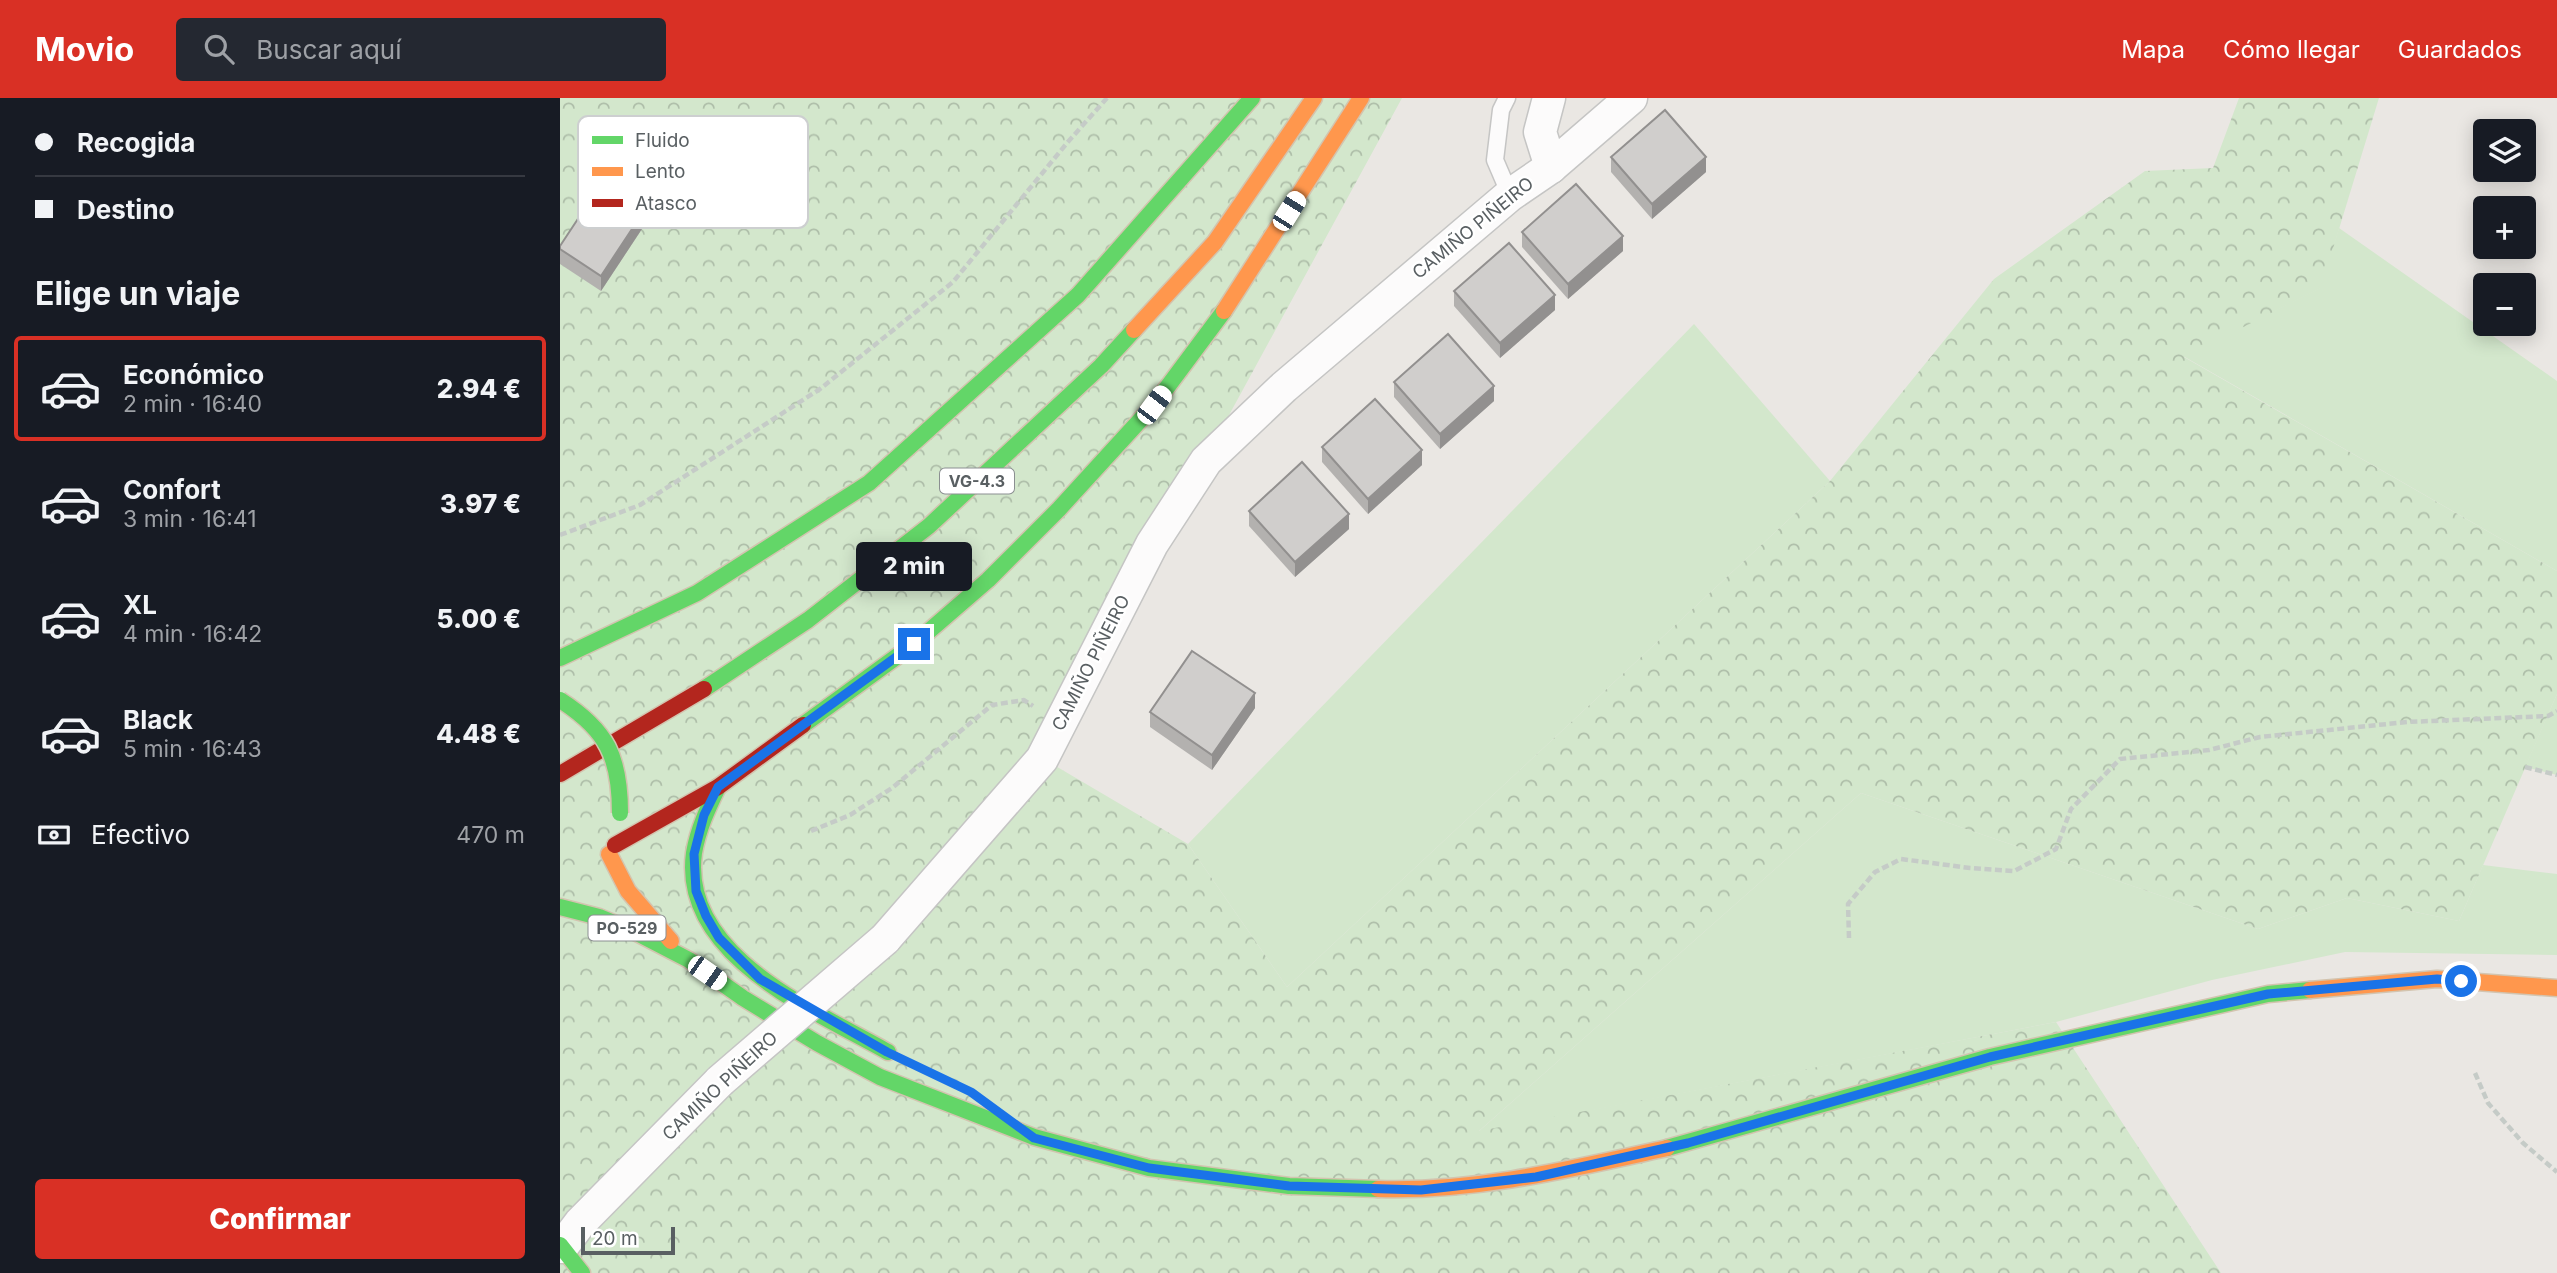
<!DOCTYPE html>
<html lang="es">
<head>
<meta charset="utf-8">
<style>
  :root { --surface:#171b24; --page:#242831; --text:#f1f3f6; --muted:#9ea1a6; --line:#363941; --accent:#d93025 }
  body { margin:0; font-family:Inter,sans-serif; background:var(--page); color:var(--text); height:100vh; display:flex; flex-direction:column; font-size:26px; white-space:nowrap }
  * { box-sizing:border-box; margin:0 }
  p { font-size:23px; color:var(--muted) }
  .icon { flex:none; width:38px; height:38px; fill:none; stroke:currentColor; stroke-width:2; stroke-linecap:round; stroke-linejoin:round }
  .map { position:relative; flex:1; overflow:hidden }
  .drawer { display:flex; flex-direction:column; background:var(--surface); width:560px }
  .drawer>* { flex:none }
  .guide { display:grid; align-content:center; height:154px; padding:0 35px; background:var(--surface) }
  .buttons { position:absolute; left:1913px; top:21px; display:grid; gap:14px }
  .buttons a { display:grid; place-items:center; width:63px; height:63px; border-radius:7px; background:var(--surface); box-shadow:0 4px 18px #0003; font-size:35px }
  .scale { position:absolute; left:21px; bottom:18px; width:94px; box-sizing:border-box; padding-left:7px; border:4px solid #595f62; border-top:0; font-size:19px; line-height:24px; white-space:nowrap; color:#595f62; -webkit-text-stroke:5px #fff; paint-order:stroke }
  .end { position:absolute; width:32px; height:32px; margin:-16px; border:9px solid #1a73e8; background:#fff; box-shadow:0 0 0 4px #fff }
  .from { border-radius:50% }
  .bubble { position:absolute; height:49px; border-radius:7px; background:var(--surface); box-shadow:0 4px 18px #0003; font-size:23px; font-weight:800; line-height:49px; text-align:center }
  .car { position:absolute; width:21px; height:42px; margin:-21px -10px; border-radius:9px; box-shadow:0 0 5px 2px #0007; background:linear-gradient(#fff 24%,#345 0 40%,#fff 0 76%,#345 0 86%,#fff 0) }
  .guide b { display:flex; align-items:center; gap:24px; height:66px; font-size:26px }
  .guide b+b { border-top:2px solid var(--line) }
  .guide i { width:18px; height:18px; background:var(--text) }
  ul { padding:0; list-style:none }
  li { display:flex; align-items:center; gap:21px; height:105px; margin:0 14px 10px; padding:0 21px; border:4px solid transparent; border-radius:7px }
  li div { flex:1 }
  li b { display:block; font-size:26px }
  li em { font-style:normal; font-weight:800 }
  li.selected { border-color:var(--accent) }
  li>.icon { width:63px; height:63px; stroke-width:1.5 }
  h2 { padding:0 35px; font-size:32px; line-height:84px }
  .pay { display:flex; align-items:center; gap:18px; height:77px; padding:0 35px; font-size:26px }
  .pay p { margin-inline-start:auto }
  .primary-button { display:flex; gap:14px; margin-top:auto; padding:14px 35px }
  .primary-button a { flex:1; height:80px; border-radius:7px; background:var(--accent); color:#fff; font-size:28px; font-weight:800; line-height:80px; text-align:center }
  header { display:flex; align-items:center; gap:42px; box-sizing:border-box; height:98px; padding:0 35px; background:var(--accent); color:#fff }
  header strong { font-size:33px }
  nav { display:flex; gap:38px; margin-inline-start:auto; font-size:24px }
  .search { width:490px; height:63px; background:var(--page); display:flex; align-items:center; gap:18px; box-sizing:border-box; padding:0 24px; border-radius:7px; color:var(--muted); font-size:26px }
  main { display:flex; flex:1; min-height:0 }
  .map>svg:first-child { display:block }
  .grass { fill:#d3e7cc }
  .forest { fill:url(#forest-crowns) }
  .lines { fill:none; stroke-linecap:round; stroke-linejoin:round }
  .lane-casing { stroke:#c5c5c4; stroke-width:19 }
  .street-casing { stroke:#c5c5c4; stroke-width:35 }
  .fast-casing { stroke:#d3c4af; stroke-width:19 }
  .slow-casing { stroke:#d3c4af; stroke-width:19 }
  .jam-casing { stroke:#d3c4af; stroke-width:19 }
  .path { stroke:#c5cbc7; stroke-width:4.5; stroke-dasharray:7 3.5; stroke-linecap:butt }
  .lane { stroke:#fcfbfb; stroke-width:16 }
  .street { stroke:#fcfbfb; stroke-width:32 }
  .fast { stroke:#63d668; stroke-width:16 }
  .slow { stroke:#ff974d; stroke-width:16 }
  .jam { stroke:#b3261e; stroke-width:16 }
  .street-bridge-casing { stroke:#c5c5c4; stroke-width:35; stroke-linecap:butt }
  .fast-bridge-casing { stroke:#d3c4af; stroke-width:19; stroke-linecap:butt }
  .street-bridge { stroke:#fcfbfb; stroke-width:32 }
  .fast-bridge { stroke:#63d668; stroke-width:16 }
  .wall { fill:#b3b1af }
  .shaded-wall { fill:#92908f }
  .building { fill:#d0cecc; stroke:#92908f; stroke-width:2 }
  .route { stroke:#1a73e8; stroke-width:9 }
  .labels { text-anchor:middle; stroke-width:5; stroke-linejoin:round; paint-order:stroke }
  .shield { fill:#fff; stroke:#8b8f91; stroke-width:2 }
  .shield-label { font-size:16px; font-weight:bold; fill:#595f62 }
  .street-label { font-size:18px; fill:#595f62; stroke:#fff }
  .key { fill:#fff; stroke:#cdcfd0; stroke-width:2 }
  .key-label { font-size:19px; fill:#595f62 }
</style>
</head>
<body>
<header>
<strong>Movio</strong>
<div class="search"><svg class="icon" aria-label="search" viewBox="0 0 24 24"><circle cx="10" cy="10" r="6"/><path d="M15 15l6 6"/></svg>Buscar aquí</div>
<nav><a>Mapa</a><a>Cómo llegar</a><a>Guardados</a></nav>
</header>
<main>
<section class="drawer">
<div class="guide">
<b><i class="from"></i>Recogida</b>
<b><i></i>Destino</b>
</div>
<h2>Elige un viaje</h2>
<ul>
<li class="selected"><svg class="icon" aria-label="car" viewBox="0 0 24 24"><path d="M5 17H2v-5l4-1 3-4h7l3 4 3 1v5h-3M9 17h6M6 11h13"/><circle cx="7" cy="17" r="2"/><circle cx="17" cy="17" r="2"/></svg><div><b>Económico</b><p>2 min · 16:40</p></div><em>2.94 €</em></li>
<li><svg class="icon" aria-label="car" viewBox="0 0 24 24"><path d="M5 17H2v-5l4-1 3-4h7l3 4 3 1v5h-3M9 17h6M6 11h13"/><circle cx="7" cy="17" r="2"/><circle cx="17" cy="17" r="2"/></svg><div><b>Confort</b><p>3 min · 16:41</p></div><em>3.97 €</em></li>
<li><svg class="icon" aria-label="car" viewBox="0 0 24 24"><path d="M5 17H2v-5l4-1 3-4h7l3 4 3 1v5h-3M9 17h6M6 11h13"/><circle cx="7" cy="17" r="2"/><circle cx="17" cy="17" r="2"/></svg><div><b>XL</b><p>4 min · 16:42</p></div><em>5.00 €</em></li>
<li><svg class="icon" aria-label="car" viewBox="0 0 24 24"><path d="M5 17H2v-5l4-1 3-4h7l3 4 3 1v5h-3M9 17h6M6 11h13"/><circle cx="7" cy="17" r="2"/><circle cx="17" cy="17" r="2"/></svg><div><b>Black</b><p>5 min · 16:43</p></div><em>4.48 €</em></li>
</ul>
<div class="pay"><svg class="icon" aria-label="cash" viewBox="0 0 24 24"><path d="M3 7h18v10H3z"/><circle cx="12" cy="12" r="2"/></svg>Efectivo<p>470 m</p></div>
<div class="primary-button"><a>Confirmar</a></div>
</section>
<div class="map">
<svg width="1997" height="1175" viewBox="0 0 1997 1175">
  <defs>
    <pattern id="forest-crowns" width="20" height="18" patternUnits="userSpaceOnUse" patternTransform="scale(1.75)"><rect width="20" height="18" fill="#d3e7cc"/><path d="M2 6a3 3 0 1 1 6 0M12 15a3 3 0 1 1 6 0" fill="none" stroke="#aebea9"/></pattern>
  </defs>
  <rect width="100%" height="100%" fill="#eae7e3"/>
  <!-- grass -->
  <g class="grass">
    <polygon points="1779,130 1997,283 1997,473 1623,258 1760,190"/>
    <polygon points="1134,226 1270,383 727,889 628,746"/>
    <polygon points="1997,596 1997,677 1965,669"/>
    <polygon points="1301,695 1698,831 1787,800 1899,823 1923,767 1997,776 1997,857 1785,854 1652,882 1496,924 918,1034"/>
  </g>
  <!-- forest -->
  <polygon class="forest" points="0,0 842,0 482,660 628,746 727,889 1270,383 1434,181 1585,73 1653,70 1679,0 1819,0 1761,190 1624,259 1997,473 1997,596 1899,823 1787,800 1698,831 1301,695 919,1033 1496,924 1661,1175 0,1175"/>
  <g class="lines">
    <defs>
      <polyline id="lane" points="947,0 941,12 935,62 950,97"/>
      <g id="street">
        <polyline points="989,0 980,34 991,69"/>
        <polyline points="325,841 482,661 592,446 646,363 724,289 950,97 991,69 1071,0"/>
        <polyline points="2,1149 20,1125 160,983"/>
      </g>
      <g id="fast">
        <polyline points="0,560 137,495 309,385 518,197 692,0"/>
        <polyline points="144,591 248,522 369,428 541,268 574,232"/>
        <polyline points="243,627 354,546 428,482 499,411 594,307 664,213"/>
        <path d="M158 689C148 710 138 731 134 755 120 858 256 913 328 954"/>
        <polyline points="0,809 39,819 75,834 129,862 183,900 257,945 320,979 474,1039 589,1070 729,1088 818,1091"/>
        <polyline points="1107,1050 1430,959 1708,896 1750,892"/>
        <polyline points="0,1147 22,1175"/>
      </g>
      <g id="slow">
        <polyline points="664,213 801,0"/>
        <polyline points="574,232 655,144 754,0"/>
        <polyline points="49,756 68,793 111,843"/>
        <polyline points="1750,892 1877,881 1997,890"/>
        <path d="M818 1091C916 1094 1011 1071 1107 1050"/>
      </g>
      <g id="jam">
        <polyline points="0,676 144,591"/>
        <polyline points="55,747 158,689 243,627"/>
      </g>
    </defs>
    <!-- lane casing -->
    <use href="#lane" class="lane-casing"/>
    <!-- street casing -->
    <use href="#street" class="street-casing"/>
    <!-- fast casing -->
    <use href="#fast" class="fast-casing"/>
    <!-- slow casing -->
    <use href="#slow" class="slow-casing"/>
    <!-- jam casing -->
    <use href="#jam" class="jam-casing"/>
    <!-- path -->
    <g class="path">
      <polyline points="0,437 80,407 260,291 393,184 507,45 547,0"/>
      <polyline points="1965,669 1997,677"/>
      <polyline points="251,733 290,717 332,690 432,607 464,602 473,608"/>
      <polyline points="1289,840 1288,806 1315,774 1341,761 1410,770 1454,773 1496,751 1511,711 1560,661 1649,652 1700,639 1847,624 1988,618 1997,613"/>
      <polyline points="1915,975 1928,1005 1963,1045 1997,1074"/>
    </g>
    <!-- lane -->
    <use href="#lane" class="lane"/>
    <!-- street -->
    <use href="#street" class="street"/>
    <!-- fast -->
    <use href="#fast" class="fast"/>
    <!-- slow -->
    <use href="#slow" class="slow"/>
    <!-- jam -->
    <use href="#jam" class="jam"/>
    <defs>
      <polyline id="street-bridge" points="160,983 325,841"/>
      <path id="fast-bridge" d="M0 602C47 632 60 659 60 715"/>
    </defs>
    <!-- street-bridge casing -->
    <use href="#street-bridge" class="street-bridge-casing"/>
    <!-- fast-bridge casing -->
    <use href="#fast-bridge" class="fast-bridge-casing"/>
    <!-- street-bridge -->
    <use href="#street-bridge" class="street-bridge"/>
    <!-- fast-bridge -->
    <use href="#fast-bridge" class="fast-bridge"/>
  </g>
  <!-- wall -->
  <g class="wall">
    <polygon points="1051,59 1146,74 1092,121 1051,74"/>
    <polygon points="105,96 41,193 0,166 0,148"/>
    <polygon points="962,134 1063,153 1008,201 962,149"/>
    <polygon points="894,193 995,212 940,260 894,208"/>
    <polygon points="834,284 934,303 880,351 834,299"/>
    <polygon points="762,349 862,367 808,416 762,364"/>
    <polygon points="689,413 789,431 735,479 689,428"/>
    <polygon points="695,610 652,672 590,629 590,614"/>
  </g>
  <!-- shaded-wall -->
  <g class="shaded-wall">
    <polygon points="1146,59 1146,74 1092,121 1092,106"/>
    <polygon points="105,81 105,96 41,193 41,178"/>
    <polygon points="1063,138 1063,153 1008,201 1008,186"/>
    <polygon points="995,197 995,212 940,260 940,245"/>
    <polygon points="934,288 934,303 880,351 880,336"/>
    <polygon points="862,352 862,367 808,416 808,401"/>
    <polygon points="789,416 789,431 735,479 735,464"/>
    <polygon points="695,595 695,610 652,672 652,657"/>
  </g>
  <!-- building -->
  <g class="building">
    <polygon points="1105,12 1146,59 1092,106 1051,59"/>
    <polygon points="62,54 105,81 41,178 0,151 0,148"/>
    <polygon points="1016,86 1063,138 1008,186 962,134"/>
    <polygon points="949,145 995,197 940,245 894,193"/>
    <polygon points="888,236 934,288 880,336 834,284"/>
    <polygon points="815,301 862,352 808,401 762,349"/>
    <polygon points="742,364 789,416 735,464 689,413"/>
    <polygon points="632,553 695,595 652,657 590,614"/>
  </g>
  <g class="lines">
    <!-- route -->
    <polyline class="route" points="354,546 158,689 144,717 134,756 136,793 146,818 159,840 200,881 327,954 411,994 474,1040 589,1070 729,1088 861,1092 976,1079 1128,1045 1430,959 1708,896 1877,881 1901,883"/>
  </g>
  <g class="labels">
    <!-- shield labels -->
    <g class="shield">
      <rect x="380" y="370.5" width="74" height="25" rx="5"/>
      <rect x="28.5" y="817.5" width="77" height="25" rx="5"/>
    </g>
    <g class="shield-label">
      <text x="417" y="389">VG-4.3</text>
      <text x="67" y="836">PO-529</text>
    </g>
    <!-- street labels -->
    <g class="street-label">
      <text transform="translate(913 130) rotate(-39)" y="6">CAMIÑO PIÑEIRO</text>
      <text transform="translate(531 565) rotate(-63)" y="6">CAMIÑO PIÑEIRO</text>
      <text transform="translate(160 988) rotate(-43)" y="6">CAMIÑO PIÑEIRO</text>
    </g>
  </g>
  <!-- legend -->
  <rect x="18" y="18" width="230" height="112" rx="10" class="key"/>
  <rect x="32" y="38" width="31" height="8" fill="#63d668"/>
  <rect x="32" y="69" width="31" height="9" fill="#ff974d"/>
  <rect x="32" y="101" width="31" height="8" fill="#b3261e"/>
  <g class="key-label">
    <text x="75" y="49">Fluido</text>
    <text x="75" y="80">Lento</text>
    <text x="75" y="112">Atasco</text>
  </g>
</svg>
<div class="buttons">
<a><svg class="icon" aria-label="layers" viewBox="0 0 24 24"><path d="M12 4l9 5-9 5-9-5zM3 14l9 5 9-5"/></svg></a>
<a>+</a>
<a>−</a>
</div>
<div class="scale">20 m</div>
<i class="end from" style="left:1901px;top:883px"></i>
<i class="end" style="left:354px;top:546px"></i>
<div class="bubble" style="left:296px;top:444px;width:116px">2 min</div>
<i class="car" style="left:729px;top:113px;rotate:32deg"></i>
<i class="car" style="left:594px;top:307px;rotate:37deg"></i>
<i class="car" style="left:147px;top:875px;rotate:125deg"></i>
</div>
</main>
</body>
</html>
